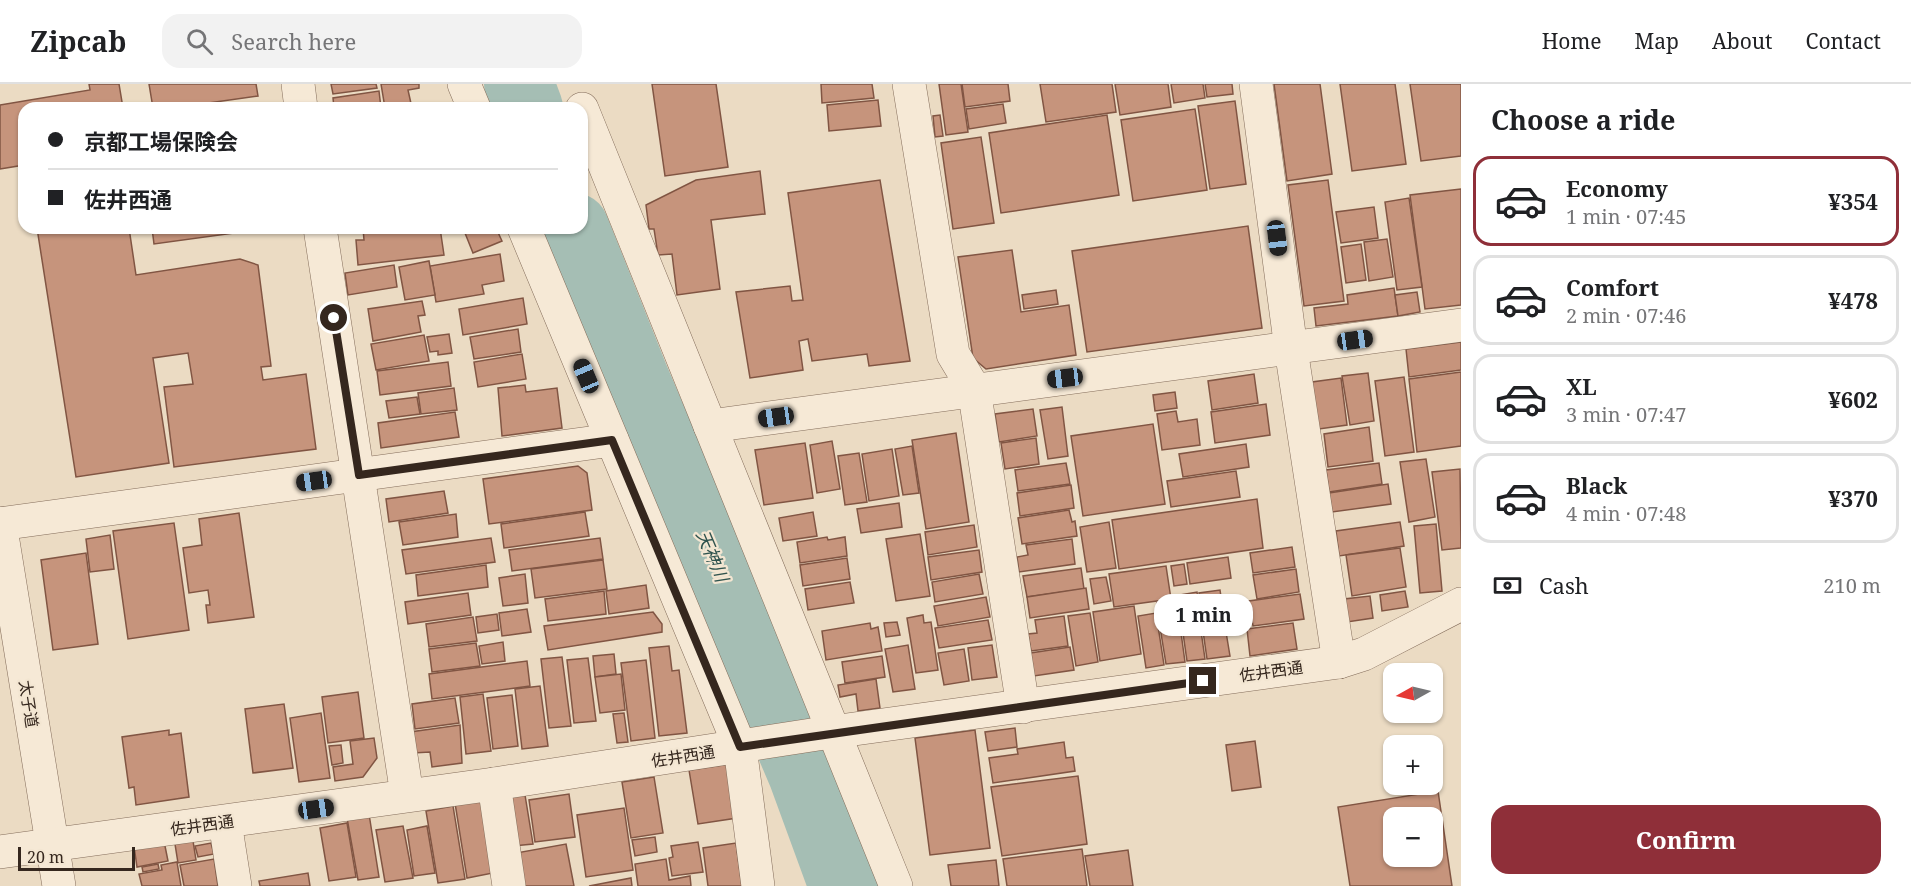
<!DOCTYPE html>
<html lang="en">
<head>
<meta charset="utf-8">
<style>
  :root { --surface:#fff; --page:#f2f2f2; --text:#202124; --muted:#757577; --line:#e0e0e0; --accent:#8f2f39 }
  body { margin:0; font-family:"Noto Serif","Noto Sans JP",serif; background:var(--page); color:var(--text); height:100vh; display:flex; flex-direction:column; font-size:22px; white-space:nowrap }
  * { box-sizing:border-box; margin:0 }
  p { font-size:20px; color:var(--muted) }
  .icon { flex:none; width:33px; height:33px; fill:none; stroke:currentColor; stroke-width:2; stroke-linecap:round; stroke-linejoin:round }
  .map { position:relative; flex:1; overflow:hidden }
  .details { display:flex; flex-direction:column; background:var(--surface); width:450px }
  .details>* { flex:none }
  .top-card { position:absolute; left:18px; top:18px; width:570px; height:132px; border-radius:18px; box-shadow:0 2px 4px #0004; display:grid; align-content:center; height:132px; padding:0 30px; background:var(--surface) }
  .needle { width:39px; rotate:262deg }
  .buttons { position:absolute; left:1383px; top:579px; display:grid; gap:12px }
  .buttons a { display:grid; place-items:center; width:60px; height:60px; border-radius:12px; background:var(--surface); box-shadow:0 2px 4px #0004; font-size:30px }
  .scale { position:absolute; left:18px; bottom:15px; width:117px; box-sizing:border-box; padding-left:6px; border:3px solid #35271e; border-top:0; font-size:16px; line-height:21px; white-space:nowrap; color:#35271e; -webkit-text-stroke:4px #f3e6d2; paint-order:stroke }
  .end { position:absolute; width:27px; height:27px; margin:-14px; border:8px solid #35271e; background:#fff; box-shadow:0 0 0 3px #fff }
  .from { border-radius:50% }
  .bubble { position:absolute; height:42px; border-radius:18px; background:var(--surface); box-shadow:0 2px 4px #0004; font-size:20px; font-weight:700; line-height:42px; text-align:center }
  .car { position:absolute; width:18px; height:36px; margin:-18px -9px; border-radius:8px; box-shadow:0 0 4px 2px #0007; background:linear-gradient(#222 24%,#8ab4d8 0 40%,#222 0 76%,#8ab4d8 0 86%,#222 0) }
  .top-card b { display:flex; align-items:center; gap:21px; height:57px; font-size:22px }
  .top-card b+b { border-top:2px solid var(--line) }
  .top-card i { width:15px; height:15px; background:var(--text) }
  ul { padding:0; list-style:none }
  li { display:flex; align-items:center; gap:18px; height:90px; margin:0 12px 9px; padding:0 18px; border:3px solid var(--line); border-radius:18px }
  li div { flex:1 }
  li b { display:block; font-size:22px }
  li em { font-style:normal; font-weight:700 }
  li.selected { border-color:var(--accent) }
  li>.icon { width:54px; height:54px; stroke-width:1.5 }
  h2 { padding:0 30px; font-size:27px; line-height:72px }
  .pay { display:flex; align-items:center; gap:15px; height:66px; padding:0 30px; font-size:22px }
  .pay p { margin-inline-start:auto }
  .cta { display:flex; gap:12px; margin-top:auto; padding:12px 30px }
  .cta a { flex:1; height:69px; border-radius:18px; background:var(--accent); color:#fff; font-size:24px; font-weight:700; line-height:69px; text-align:center }
  header { display:flex; align-items:center; gap:36px; box-sizing:border-box; height:84px; padding:0 30px; background:var(--surface); border-bottom:2px solid var(--line) }
  header strong { font-size:28px }
  nav { display:flex; gap:33px; margin-inline-start:auto; font-size:21px }
  .search { width:420px; height:54px; background:var(--page); display:flex; align-items:center; gap:15px; box-sizing:border-box; padding:0 21px; border-radius:18px; color:var(--muted); font-size:22px }
  main { display:flex; flex:1; min-height:0 }
  .map>svg:first-child { display:block }
  .lines { fill:none; stroke-linecap:round; stroke-linejoin:round }
  .river { stroke:#a5beb4; stroke-width:70 }
  .building { fill:#c6947c; stroke:#815543; stroke-width:1.5; fill-rule:evenodd }
  .minor-casing { stroke:#846d5b; stroke-width:34 }
  .minor { stroke:#f6e9d6; stroke-width:33 }
  .route { stroke:#35271e; stroke-width:8 }
  .labels { text-anchor:middle; stroke-width:4.5; stroke-linejoin:round; paint-order:stroke }
  .street-label { font-size:16px; fill:#35271e; stroke:#f3e6d2 }
  .water-label { font-size:18px; font-style:italic; fill:#2f534e; stroke:#f3e6d2 }
</style>
</head>
<body>
<header>
<strong>Zipcab</strong>
<div class="search"><svg class="icon" aria-label="search" viewBox="0 0 24 24"><circle cx="10" cy="10" r="6"/><path d="M15 15l6 6"/></svg>Search here</div>
<nav><a>Home</a><a>Map</a><a>About</a><a>Contact</a></nav>
</header>
<main>
<div class="map">
<svg width="1461" height="802" viewBox="0 0 1461 802">
  <rect width="100%" height="100%" fill="#ebdbc3"/>
  <g class="lines">
    <!-- river -->
    <g class="river">
      <polyline points="519,0 528,24"/>
      <polyline points="574,144 634,294 803,690 844,802"/>
    </g>
  </g>
  <!-- building -->
  <g class="building">
    <polygon points="89,0 119,0 123,24 24,24 24,81 0,85 0,21 90,6"/>
    <polygon points="149,0 256,0 258,12 173,24 153,24"/>
    <polygon points="331,0 376,0 377,4 333,10"/>
    <polygon points="381,0 419,0 419,4 408,6 412,24 385,24"/>
    <polygon points="652,0 716,0 728,83 665,92"/>
    <polygon points="821,0 872,0 874,14 822,19"/>
    <polygon points="939,0 961,0 968,48 946,51"/>
    <polygon points="962,0 1008,0 1010,17 965,23"/>
    <polygon points="1040,0 1112,0 1116,28 1046,38"/>
    <polygon points="1115,0 1168,0 1171,23 1120,31"/>
    <polygon points="1171,0 1203,0 1205,14 1174,19"/>
    <polygon points="1205,0 1232,0 1233,10 1207,13"/>
    <polygon points="1274,0 1320,0 1332,90 1287,97"/>
    <polygon points="1340,0 1395,0 1406,80 1352,87"/>
    <polygon points="1410,0 1461,0 1461,72 1421,77"/>
    <polygon points="379,7 381,24 334,24 333,14"/>
    <polygon points="878,16 881,42 829,47 827,21"/>
    <polygon points="1235,17 1246,100 1210,105 1198,22"/>
    <polygon points="1003,20 1006,39 969,45 966,25"/>
    <polygon points="1195,25 1207,106 1133,117 1121,36"/>
    <polygon points="940,31 943,52 935,53 933,32"/>
    <polygon points="1107,31 1119,111 1001,129 989,49"/>
    <polygon points="981,53 994,139 953,145 941,59"/>
    <polygon points="760,87 765,130 711,136 720,205 677,211 672,170 658,171 654,145 649,145 646,121 696,96"/>
    <polygon points="880,96 910,277 869,282 867,270 812,277 808,255 799,257 803,286 750,294 736,208 790,202 792,217 803,216 788,109"/>
    <polygon points="1328,96 1344,217 1304,222 1288,101"/>
    <polygon points="1461,105 1461,221 1425,225 1410,111"/>
    <polygon points="1409,114 1422,203 1397,206 1385,118"/>
    <polygon points="1374,123 1378,154 1341,159 1336,128"/>
    <polygon points="1248,142 1262,244 1087,268 1072,167"/>
    <polygon points="37,144 129,144 136,191 240,175 258,181 271,282 261,283 263,296 306,290 316,365 174,383 164,303 193,300 188,269 153,274 169,379 76,393"/>
    <polygon points="152,144 263,144 263,145 154,160"/>
    <polygon points="363,144 440,144 444,171 358,181 356,156 364,156"/>
    <polygon points="463,144 496,144 502,157 473,169"/>
    <polygon points="1387,155 1393,193 1369,197 1364,158"/>
    <polygon points="1361,160 1366,196 1346,199 1341,163"/>
    <polygon points="1012,166 1021,228 1069,221 1076,271 986,285 973,274 958,173"/>
    <polygon points="500,170 504,197 482,201 484,210 436,218 430,182"/>
    <polygon points="429,177 435,211 405,216 399,183"/>
    <polygon points="394,181 397,203 348,211 345,189"/>
    <polygon points="1394,204 1398,232 1316,242 1314,224 1348,220 1347,211"/>
    <polygon points="1056,206 1058,220 1024,225 1022,211"/>
    <polygon points="1417,208 1420,228 1398,232 1395,211"/>
    <polygon points="523,214 527,240 463,251 459,225"/>
    <polygon points="422,217 425,231 418,232 421,248 373,257 368,225"/>
    <polygon points="518,245 521,268 474,275 470,253"/>
    <polygon points="449,250 452,269 438,271 438,267 430,268 427,253"/>
    <polygon points="424,251 429,277 376,286 371,260"/>
    <polygon points="1461,258 1461,286 1409,293 1406,265"/>
    <polygon points="522,270 526,295 478,303 474,278"/>
    <polygon points="448,278 451,302 380,311 377,287"/>
    <polygon points="1461,288 1461,362 1417,368 1409,295"/>
    <polygon points="1368,289 1374,337 1350,341 1342,292"/>
    <polygon points="1254,290 1258,319 1212,326 1208,297"/>
    <polygon points="1404,293 1414,368 1385,372 1375,297"/>
    <polygon points="1341,294 1347,341 1319,345 1312,298"/>
    <polygon points="525,301 526,308 557,304 562,344 502,352 498,304"/>
    <polygon points="454,304 457,326 421,330 418,309"/>
    <polygon points="1175,308 1177,324 1155,327 1153,311"/>
    <polygon points="417,313 420,330 389,334 386,317"/>
    <polygon points="1266,320 1270,351 1215,359 1211,328"/>
    <polygon points="1062,323 1068,372 1048,375 1040,326"/>
    <polygon points="1033,325 1037,352 999,358 995,330"/>
    <polygon points="1176,327 1178,338 1197,335 1200,361 1162,366 1157,330"/>
    <polygon points="455,328 459,353 381,364 378,339"/>
    <polygon points="1153,340 1165,420 1083,432 1071,352"/>
    <polygon points="1369,343 1373,377 1328,383 1324,350"/>
    <polygon points="956,349 969,438 926,445 912,356"/>
    <polygon points="1036,354 1039,380 1005,385 1001,359"/>
    <polygon points="832,357 840,405 817,409 810,361"/>
    <polygon points="805,359 813,414 764,421 755,366"/>
    <polygon points="1246,360 1249,383 1183,393 1179,370"/>
    <polygon points="912,362 919,409 903,411 895,365"/>
    <polygon points="892,365 899,412 869,417 862,370"/>
    <polygon points="859,369 867,418 845,421 838,372"/>
    <polygon points="1426,375 1435,433 1409,438 1400,378"/>
    <polygon points="1066,379 1070,400 1018,407 1015,386"/>
    <polygon points="1379,379 1382,400 1329,408 1326,386"/>
    <polygon points="578,382 587,389 592,426 489,440 483,395"/>
    <polygon points="1460,385 1461,464 1442,466 1432,388"/>
    <polygon points="1236,387 1240,413 1171,423 1167,397"/>
    <polygon points="1388,400 1391,420 1332,428 1329,409"/>
    <polygon points="1071,401 1074,424 1020,432 1017,409"/>
    <polygon points="444,407 448,429 389,438 386,415"/>
    <polygon points="1257,415 1263,464 1119,485 1112,436"/>
    <polygon points="899,419 902,443 861,449 857,425"/>
    <polygon points="1069,426 1072,438 1075,437 1077,452 1022,460 1018,434"/>
    <polygon points="585,428 589,452 504,464 501,440"/>
    <polygon points="813,428 817,452 783,457 779,434"/>
    <polygon points="239,429 254,533 208,539 206,521 210,521 208,506 189,509 183,464 202,461 199,435"/>
    <polygon points="456,430 458,453 403,461 399,438"/>
    <polygon points="1109,438 1116,484 1087,488 1080,443"/>
    <polygon points="1400,438 1404,462 1339,472 1336,447"/>
    <polygon points="174,439 189,546 128,555 113,447"/>
    <polygon points="1436,440 1442,507 1420,509 1414,442"/>
    <polygon points="974,441 977,463 928,471 925,448"/>
    <polygon points="920,450 930,512 896,517 886,455"/>
    <polygon points="110,451 114,485 90,488 86,455"/>
    <polygon points="827,453 828,456 845,453 847,472 800,479 797,458"/>
    <polygon points="491,454 495,478 406,490 402,466"/>
    <polygon points="600,454 603,475 512,487 509,466"/>
    <polygon points="1072,455 1075,480 1019,488 1017,473 1028,471 1026,461"/>
    <polygon points="1292,463 1295,483 1253,489 1250,469"/>
    <polygon points="1400,464 1406,503 1352,512 1346,471"/>
    <polygon points="979,466 982,488 931,496 928,473"/>
    <polygon points="86,469 98,560 53,566 41,476"/>
    <polygon points="1228,473 1231,494 1190,500 1187,479"/>
    <polygon points="847,474 850,495 803,502 800,481"/>
    <polygon points="603,476 607,505 535,514 531,485"/>
    <polygon points="1184,480 1187,500 1174,502 1171,482"/>
    <polygon points="486,481 488,503 418,512 416,491"/>
    <polygon points="1166,482 1171,515 1114,523 1109,490"/>
    <polygon points="1081,484 1084,505 1027,513 1023,492"/>
    <polygon points="1296,485 1299,508 1257,515 1253,491"/>
    <polygon points="525,490 528,519 503,522 499,494"/>
    <polygon points="979,490 983,510 935,518 932,498"/>
    <polygon points="1106,493 1111,517 1094,520 1090,495"/>
    <polygon points="850,498 854,519 808,526 805,505"/>
    <polygon points="646,501 649,524 609,530 606,507"/>
    <polygon points="1086,504 1089,525 1030,534 1027,513"/>
    <polygon points="1220,506 1223,526 1202,529 1199,509"/>
    <polygon points="604,507 606,530 548,537 545,515"/>
    <polygon points="1405,507 1408,523 1382,527 1380,511"/>
    <polygon points="1197,508 1200,527 1181,530 1179,511"/>
    <polygon points="468,509 471,531 408,540 405,518"/>
    <polygon points="1300,510 1304,535 1253,542 1249,517"/>
    <polygon points="1370,512 1373,534 1347,538 1344,515"/>
    <polygon points="986,513 990,533 938,542 934,522"/>
    <polygon points="1172,517 1175,533 1160,535 1157,519"/>
    <polygon points="1134,522 1141,570 1100,577 1093,528"/>
    <polygon points="527,525 531,548 502,552 499,529"/>
    <polygon points="653,528 662,540 662,548 548,566 544,542"/>
    <polygon points="1090,529 1098,578 1076,582 1068,532"/>
    <polygon points="1156,529 1164,581 1146,584 1138,532"/>
    <polygon points="497,530 499,546 478,549 476,533"/>
    <polygon points="1223,530 1230,572 1207,575 1201,533"/>
    <polygon points="923,531 924,539 931,538 938,586 916,589 907,534"/>
    <polygon points="1064,532 1068,562 1031,567 1028,550 1037,549 1035,536"/>
    <polygon points="473,533 477,557 429,563 426,540"/>
    <polygon points="1199,533 1205,575 1187,577 1181,535"/>
    <polygon points="1179,534 1185,578 1166,580 1159,537"/>
    <polygon points="988,536 992,556 939,564 935,544"/>
    <polygon points="897,538 900,551 886,553 884,539"/>
    <polygon points="870,539 871,545 878,543 882,567 826,576 822,547"/>
    <polygon points="1293,539 1297,565 1250,572 1247,545"/>
    <polygon points="503,558 505,577 482,580 479,562"/>
    <polygon points="476,559 480,582 432,588 429,565"/>
    <polygon points="908,561 915,605 893,608 885,565"/>
    <polygon points="992,561 997,593 972,596 968,564"/>
    <polygon points="669,562 672,587 679,586 687,649 659,652 649,564"/>
    <polygon points="1070,563 1074,586 1027,593 1024,570"/>
    <polygon points="964,565 969,597 944,601 938,569"/>
    <polygon points="614,570 616,590 595,593 593,572"/>
    <polygon points="882,572 885,593 845,599 842,578"/>
    <polygon points="562,573 571,642 549,644 541,575"/>
    <polygon points="588,574 596,637 574,639 567,576"/>
    <polygon points="646,576 655,654 631,657 621,579"/>
    <polygon points="527,577 530,602 432,615 429,590"/>
    <polygon points="621,590 625,626 600,629 595,593"/>
    <polygon points="876,595 880,624 858,627 856,610 840,613 838,601"/>
    <polygon points="540,602 548,662 522,665 515,605"/>
    <polygon points="358,608 364,654 328,659 322,613"/>
    <polygon points="483,610 491,667 466,670 460,613"/>
    <polygon points="512,611 518,662 493,665 487,614"/>
    <polygon points="455,614 459,639 415,645 412,620"/>
    <polygon points="284,620 293,684 253,689 245,625"/>
    <polygon points="321,629 330,694 299,698 290,634"/>
    <polygon points="624,629 628,658 617,659 613,630"/>
    <polygon points="460,641 462,679 432,683 430,668 413,669 410,648"/>
    <polygon points="1015,644 1017,663 988,667 985,648"/>
    <polygon points="169,646 169,651 181,649 189,713 136,721 134,703 129,704 122,653"/>
    <polygon points="975,646 990,764 930,771 915,654"/>
    <polygon points="374,654 377,674 363,693 335,697 333,683 353,680 350,657"/>
    <polygon points="1255,657 1261,703 1232,707 1226,661"/>
    <polygon points="1064,658 1066,674 1073,673 1075,687 993,699 989,674 1018,670 1017,665"/>
    <polygon points="341,661 343,679 332,681 329,662"/>
    <polygon points="729,680 737,734 698,740 689,686"/>
    <polygon points="1078,692 1087,760 1002,772 991,703"/>
    <polygon points="654,693 663,749 631,754 622,698"/>
    <path d="M1438 707 1452 802H1350L1338 723ZM1394 734H1432V772H1394Z"/>
    <polygon points="569,710 575,753 535,758 529,716"/>
    <polygon points="525,711 533,760 513,762 505,714"/>
    <polygon points="480,714 493,789 467,794 455,719"/>
    <polygon points="453,722 465,795 438,799 426,727"/>
    <polygon points="624,724 633,786 586,793 577,731"/>
    <polygon points="369,730 379,793 358,796 347,734"/>
    <polygon points="347,739 356,793 329,797 320,744"/>
    <polygon points="403,742 413,794 385,798 376,746"/>
    <polygon points="427,742 435,789 414,792 407,746"/>
    <polygon points="655,753 657,768 635,772 632,756"/>
    <polygon points="164,757 168,777 137,783 134,762"/>
    <polygon points="193,757 196,776 178,779 175,760"/>
    <polygon points="698,758 703,788 672,792 669,774 673,773 671,762"/>
    <polygon points="211,759 214,770 198,773 195,762"/>
    <polygon points="736,759 742,802 708,802 703,764"/>
    <polygon points="566,760 574,802 521,802 516,769"/>
    <polygon points="1082,765 1087,802 1007,802 1003,775"/>
    <polygon points="1128,766 1133,802 1090,802 1085,772"/>
    <polygon points="214,775 218,802 184,802 180,781"/>
    <polygon points="666,775 669,796 690,792 691,802 638,802 635,780"/>
    <polygon points="996,776 999,802 951,802 948,781"/>
    <polygon points="177,778 181,802 142,802 139,790 162,786 161,781"/>
    <polygon points="158,780 159,785 143,788 142,783"/>
    <polygon points="308,789 310,802 260,802 259,797"/>
    <polygon points="631,794 632,802 589,802"/>
  </g>
  <g class="lines">
    <defs>
      <g id="minor">
        <polyline points="298,0 301,24"/>
        <polyline points="464,0 474,24"/>
        <polyline points="909,0 953,270 974,305 1023,623"/>
        <polyline points="1256,0 1291,265 1339,578"/>
        <polyline points="582,25 896,802"/>
        <polyline points="320,144 407,711"/>
        <polyline points="524,144 740,663 758,802"/>
        <polyline points="710,342 1461,241"/>
        <polyline points="0,439 59,802"/>
        <polyline points="0,440 612,356"/>
        <polyline points="494,700 509,802"/>
        <polyline points="225,738 235,802"/>
        <polyline points="0,768 494,700 818,650 1339,578 1364,570 1461,520"/>
      </g>
    </defs>
    <!-- minor casing -->
    <use href="#minor" class="minor-casing"/>
    <!-- minor -->
    <use href="#minor" class="minor"/>
  </g>
  <g class="lines">
    <!-- route -->
    <polyline class="route" points="334,234 359,391 612,356 740,663 1203,597"/>
  </g>
  <g class="labels">
    <!-- street labels -->
    <g class="street-label">
      <text transform="translate(1271 587) rotate(-8)" y="6">佐井西通</text>
      <text transform="translate(29 620) rotate(81)" y="6">太子道</text>
      <text transform="translate(683 672) rotate(-9)" y="6">佐井西通</text>
      <text transform="translate(202 741) rotate(-8)" y="6">佐井西通</text>
    </g>
    <!-- water labels -->
    <g class="water-label">
      <text transform="translate(712 472) rotate(67)" y="6">天神川</text>
    </g>
  </g>
</svg>
<div class="buttons">
<a><svg class="needle" viewBox="-14 -14 28 28"><path d="M0-13l5 13h-10z" fill="#e53935"/><path d="M0 13l5-13h-10z" fill="#757577"/></svg></a>
<a>+</a>
<a>−</a>
</div>
<div class="scale">20 m</div>
<i class="end from" style="left:334px;top:234px"></i>
<i class="end" style="left:1203px;top:597px"></i>
<div class="bubble" style="left:1154px;top:510px;width:99px">1 min</div>
<i class="car" style="left:1277px;top:154px;rotate:173deg"></i>
<i class="car" style="left:1355px;top:256px;rotate:82deg"></i>
<i class="car" style="left:586px;top:292px;rotate:337deg"></i>
<i class="car" style="left:1065px;top:294px;rotate:263deg"></i>
<i class="car" style="left:776px;top:333px;rotate:262deg"></i>
<i class="car" style="left:314px;top:397px;rotate:262deg"></i>
<i class="car" style="left:316px;top:725px;rotate:82deg"></i>
<div class="top-card">
<b><i class="from"></i>京都工場保険会</b>
<b><i></i>佐井西通</b>
</div>
</div>
<section class="details">
<h2>Choose a ride</h2>
<ul>
<li class="selected"><svg class="icon" aria-label="car" viewBox="0 0 24 24"><path d="M5 17H2v-5l4-1 3-4h7l3 4 3 1v5h-3M9 17h6M6 11h13"/><circle cx="7" cy="17" r="2"/><circle cx="17" cy="17" r="2"/></svg><div><b>Economy</b><p>1 min · 07:45</p></div><em>¥354</em></li>
<li><svg class="icon" aria-label="car" viewBox="0 0 24 24"><path d="M5 17H2v-5l4-1 3-4h7l3 4 3 1v5h-3M9 17h6M6 11h13"/><circle cx="7" cy="17" r="2"/><circle cx="17" cy="17" r="2"/></svg><div><b>Comfort</b><p>2 min · 07:46</p></div><em>¥478</em></li>
<li><svg class="icon" aria-label="car" viewBox="0 0 24 24"><path d="M5 17H2v-5l4-1 3-4h7l3 4 3 1v5h-3M9 17h6M6 11h13"/><circle cx="7" cy="17" r="2"/><circle cx="17" cy="17" r="2"/></svg><div><b>XL</b><p>3 min · 07:47</p></div><em>¥602</em></li>
<li><svg class="icon" aria-label="car" viewBox="0 0 24 24"><path d="M5 17H2v-5l4-1 3-4h7l3 4 3 1v5h-3M9 17h6M6 11h13"/><circle cx="7" cy="17" r="2"/><circle cx="17" cy="17" r="2"/></svg><div><b>Black</b><p>4 min · 07:48</p></div><em>¥370</em></li>
</ul>
<div class="pay"><svg class="icon" aria-label="cash" viewBox="0 0 24 24"><path d="M3 7h18v10H3z"/><circle cx="12" cy="12" r="2"/></svg>Cash<p>210 m</p></div>
<div class="cta"><a>Confirm</a></div>
</section>
</main>
</body>
</html>
